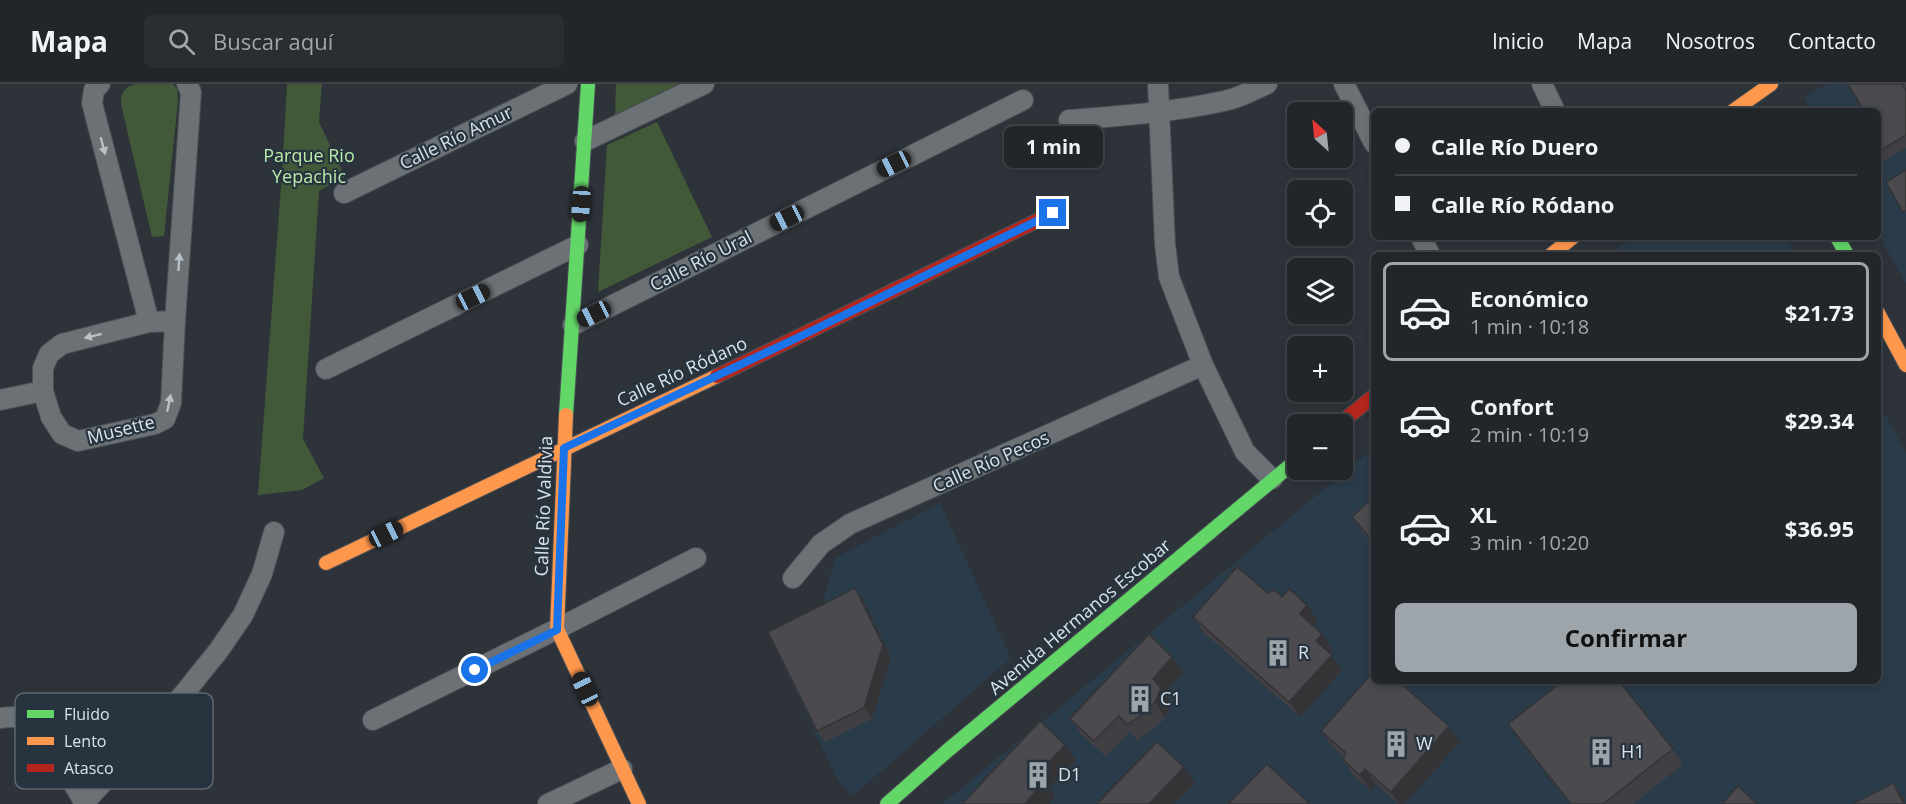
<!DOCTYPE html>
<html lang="es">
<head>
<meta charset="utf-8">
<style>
  :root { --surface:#22262b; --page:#2a2e33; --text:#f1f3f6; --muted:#a2a5a9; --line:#3f4347; --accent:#9da5ab }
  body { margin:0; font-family:"Open Sans",sans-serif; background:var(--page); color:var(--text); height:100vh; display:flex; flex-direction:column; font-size:22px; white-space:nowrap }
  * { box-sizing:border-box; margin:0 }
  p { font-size:20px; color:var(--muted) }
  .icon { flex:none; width:33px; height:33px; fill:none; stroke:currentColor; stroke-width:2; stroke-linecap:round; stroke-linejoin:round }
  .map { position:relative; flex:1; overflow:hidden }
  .sheet { position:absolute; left:1371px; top:168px; width:510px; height:432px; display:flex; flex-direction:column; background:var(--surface); border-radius:9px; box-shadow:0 3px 9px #0003,0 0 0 2px var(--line) }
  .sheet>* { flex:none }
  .top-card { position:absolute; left:1371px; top:24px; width:510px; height:132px; border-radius:9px; box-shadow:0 3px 9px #0003,0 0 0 2px var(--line); display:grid; align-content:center; height:132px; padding:0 24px; background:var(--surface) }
  .needle { width:39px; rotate:333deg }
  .controls { position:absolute; left:1287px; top:18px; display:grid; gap:12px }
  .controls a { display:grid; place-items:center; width:66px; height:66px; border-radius:9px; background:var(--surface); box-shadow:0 3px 9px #0003,0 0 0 2px var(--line); font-size:30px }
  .end { position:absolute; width:27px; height:27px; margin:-14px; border:8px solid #1a73e8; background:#fff; box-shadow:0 0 0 3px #fff }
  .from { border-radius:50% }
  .bubble { position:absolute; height:42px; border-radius:9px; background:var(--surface); box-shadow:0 3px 9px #0003,0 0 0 2px var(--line); font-size:20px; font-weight:700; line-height:42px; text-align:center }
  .car { position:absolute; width:18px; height:36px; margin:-18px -9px; border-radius:8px; box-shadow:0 0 4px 2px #0007; background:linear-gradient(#222 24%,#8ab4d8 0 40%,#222 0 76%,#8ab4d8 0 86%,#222 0) }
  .top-card b { display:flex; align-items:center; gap:21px; height:57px; font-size:22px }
  .top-card b+b { border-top:2px solid var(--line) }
  .top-card i { width:15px; height:15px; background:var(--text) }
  ul { padding:10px 0 0; list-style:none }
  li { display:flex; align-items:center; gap:18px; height:99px; margin:0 12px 9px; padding:0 12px; border:3px solid transparent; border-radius:9px }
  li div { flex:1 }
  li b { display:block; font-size:22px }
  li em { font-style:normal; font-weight:700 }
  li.active { border-color:var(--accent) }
  li>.icon { width:54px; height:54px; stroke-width:1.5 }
  .primary-button { display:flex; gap:12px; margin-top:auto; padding:12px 24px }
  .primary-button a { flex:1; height:69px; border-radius:9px; background:var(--accent); color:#111; font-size:24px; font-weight:700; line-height:69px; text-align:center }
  header { display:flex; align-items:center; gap:36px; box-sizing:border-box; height:84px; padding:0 30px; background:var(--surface); border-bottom:2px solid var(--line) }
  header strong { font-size:28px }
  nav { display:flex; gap:33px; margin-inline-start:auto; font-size:21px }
  .search { width:420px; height:54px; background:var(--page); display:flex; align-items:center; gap:15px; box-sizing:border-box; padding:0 21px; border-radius:9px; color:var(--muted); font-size:22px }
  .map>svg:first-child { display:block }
  .built { fill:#2a3b49 }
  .green { fill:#415939 }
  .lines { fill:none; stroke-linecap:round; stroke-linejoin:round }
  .street-casing { stroke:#494f55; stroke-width:22 }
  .fast-casing { stroke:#494f55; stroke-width:16 }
  .slow-casing { stroke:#494f55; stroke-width:16 }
  .jam-casing { stroke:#494f55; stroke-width:16 }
  .street { stroke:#6b7175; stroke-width:20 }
  .fast { stroke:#63d668; stroke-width:14 }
  .slow { stroke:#ff974d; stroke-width:14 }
  .jam { stroke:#b3261e; stroke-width:14 }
  .wall { fill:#404044 }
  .shaded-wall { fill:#343437 }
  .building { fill:#4a4a4f; stroke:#343437; stroke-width:1.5 }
  .oneway { fill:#b9c0c6 }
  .route { stroke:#1a73e8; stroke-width:8 }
  .labels { text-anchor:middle; stroke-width:4.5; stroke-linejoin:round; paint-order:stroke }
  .street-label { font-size:18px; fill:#dae2e9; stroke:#27343f }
  .park-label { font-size:18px; fill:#baeaa7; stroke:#27343f }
  .poi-label { font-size:18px; fill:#dae2e9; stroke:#27343f; text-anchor:start }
  .key { fill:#27343f; stroke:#5d6872; stroke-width:1.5 }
  .key-label { font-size:16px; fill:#dae2e9 }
</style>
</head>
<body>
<header>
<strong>Mapa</strong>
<div class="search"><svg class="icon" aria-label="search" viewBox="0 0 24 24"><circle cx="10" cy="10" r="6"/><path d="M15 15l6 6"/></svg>Buscar aquí</div>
<nav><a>Inicio</a><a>Mapa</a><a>Nosotros</a><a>Contacto</a></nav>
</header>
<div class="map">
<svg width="1906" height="720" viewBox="0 0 1906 720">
  <rect width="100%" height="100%" fill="#2d3339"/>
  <!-- built -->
  <g class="built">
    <polygon points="1828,0 1906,0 1906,200 1878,149 1878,27 1812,27 1804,13"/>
    <polygon points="1632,153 1786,153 1796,171 1610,171"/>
    <polygon points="1878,318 1906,368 1906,720 942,720 1374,364 1374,597 1878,597"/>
    <polygon points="940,419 1011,574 853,712 838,697 768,550 822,521 835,474"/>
  </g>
  <!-- green -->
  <g class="green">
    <path d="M136 0H173L177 5 178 17 164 152 152 153 121 20C121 8 124 3 136 0Z"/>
    <polygon points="287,0 322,0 319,38 345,93 319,107 303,355 324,394 302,406 258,411 282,89"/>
    <polygon points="616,0 679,0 615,31"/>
    <polygon points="657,38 712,153 598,208 607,61"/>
  </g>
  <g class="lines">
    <defs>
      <g id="street">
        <polyline points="100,0 94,6 92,19 149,238"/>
        <polyline points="1158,0 1165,160 1169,193 1203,281 1245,368 1272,395"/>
        <polyline points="1344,0 1374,59"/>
        <polyline points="1542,0 1555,27"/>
        <path d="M1069 36C1120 32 1174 28 1224 17 1240 14 1253 6 1267 0"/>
        <polyline points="585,57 704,0"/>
        <polyline points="344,109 567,0"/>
        <polyline points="1421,153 1430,171"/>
        <polyline points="175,237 149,238 62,260 49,270 43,284 43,307 51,333 62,350 78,357 155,340 165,335 171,319 175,237 191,8 187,0"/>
        <polyline points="573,241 1023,16"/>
        <polyline points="326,285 578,161"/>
        <polyline points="0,316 43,307"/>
        <polyline points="793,494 821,460 850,440 1203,281"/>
        <path d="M0 634C17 632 28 632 41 644L84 718"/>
        <polyline points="373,636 557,545 696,474"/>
        <polyline points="83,720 182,612 219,566 243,531 262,490 274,448"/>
        <polyline points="548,720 622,685"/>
      </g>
      <g id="fast">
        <polyline points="1837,153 1847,171"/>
        <polyline points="566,331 588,0"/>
        <polyline points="887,720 947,667 1298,375"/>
      </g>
      <g id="slow">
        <polyline points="1733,27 1771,0"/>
        <polyline points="1551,171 1573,153"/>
        <polyline points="1878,229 1906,281"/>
        <polyline points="566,331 557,545 639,720"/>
        <polyline points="326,479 717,292"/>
      </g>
      <g id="jam">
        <polyline points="717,292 1053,129"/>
        <polyline points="1339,340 1374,312"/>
      </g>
    </defs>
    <!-- street casing -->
    <use href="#street" class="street-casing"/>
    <!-- fast casing -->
    <use href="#fast" class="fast-casing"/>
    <!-- slow casing -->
    <use href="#slow" class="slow-casing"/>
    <!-- jam casing -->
    <use href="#jam" class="jam-casing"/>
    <!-- street -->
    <use href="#street" class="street"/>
    <!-- fast -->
    <use href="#fast" class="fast"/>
    <!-- slow -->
    <use href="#slow" class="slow"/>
    <!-- jam -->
    <use href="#jam" class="jam"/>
  </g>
  <!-- wall -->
  <g class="wall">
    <polygon points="1848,0 1906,0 1906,4 1905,4 1906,6 1906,64 1878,80 1878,27"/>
    <polygon points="1374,397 1374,461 1363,449 1352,433 1373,413"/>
    <polygon points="855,504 863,516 891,573 872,635 825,658 817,647"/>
    <polygon points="1268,509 1282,513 1317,536 1313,542 1332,565 1329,569 1342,586 1300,633 1203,548 1193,533"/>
    <polygon points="1183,588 1165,609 1172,619 1165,634 1155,644 1137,656 1130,648 1105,672 1081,650 1070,635"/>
    <polygon points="1508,640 1673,665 1683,680 1633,720 1570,720 1519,656"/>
    <polygon points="1321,647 1460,658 1404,720 1398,720 1376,700 1371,706 1354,692 1343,676 1344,673 1332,662"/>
  </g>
  <!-- shaded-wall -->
  <g class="shaded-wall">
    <polygon points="855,504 863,516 891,573 872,635 864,624"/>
    <polygon points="1307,521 1317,536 1310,545 1300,530"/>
    <polygon points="1322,550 1332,565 1327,573 1316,557"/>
    <polygon points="1332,571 1342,586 1300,633 1289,618"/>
    <polygon points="1172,573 1183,588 1165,609 1172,619 1165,634 1155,618 1153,595"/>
    <polygon points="1449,642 1460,658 1404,720 1399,720 1391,708"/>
    <polygon points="1065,661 1076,676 1050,704 1055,712 1049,720 1025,720 1038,690"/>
    <polygon points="1184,683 1195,699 1174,720 1149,720"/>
    <polygon points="1365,685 1376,700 1371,706 1360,691"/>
    <polygon points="1893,699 1904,714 1906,720 1904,720"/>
  </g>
  <!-- building -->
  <g class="building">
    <polygon points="1848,0 1902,0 1906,7 1906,51 1878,68 1878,27 1864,27"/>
    <polygon points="1906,86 1906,126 1903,128 1886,98"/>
    <polygon points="1374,397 1374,458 1352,433 1373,413"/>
    <polygon points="1237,483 1268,509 1274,506 1282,513 1289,505 1307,521 1300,530 1322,550 1316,557 1332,571 1289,618 1193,533"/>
    <polygon points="855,504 883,561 864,624 817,647 768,548"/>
    <polygon points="1149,550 1172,573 1153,595 1161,604 1155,618 1144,629 1127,641 1119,632 1094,657 1070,635"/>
    <polygon points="1374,587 1374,597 1398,597 1449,642 1391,708 1365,685 1360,691 1343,676 1346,669 1321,647"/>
    <polygon points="1563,597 1619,597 1673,665 1603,720 1571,720 1508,640"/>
    <polygon points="1040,637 1065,661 1038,690 1044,697 1025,720 962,720"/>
    <polygon points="1157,658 1184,683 1149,720 1097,720"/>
    <polygon points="1267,680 1310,720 1228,720"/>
    <polygon points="1893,699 1904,720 1853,720"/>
    <polygon points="1738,702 1757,720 1722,720"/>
  </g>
  <!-- one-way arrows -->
  <defs><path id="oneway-solid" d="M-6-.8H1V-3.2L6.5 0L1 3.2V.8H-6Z" transform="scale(1.5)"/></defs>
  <g class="oneway">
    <use href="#oneway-solid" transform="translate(103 62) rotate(75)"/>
    <use href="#oneway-solid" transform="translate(179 178) rotate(-86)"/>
    <use href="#oneway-solid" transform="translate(93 252) rotate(166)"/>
    <use href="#oneway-solid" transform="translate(169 319) rotate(-78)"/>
  </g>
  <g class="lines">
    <!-- route -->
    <polyline class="route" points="475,586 557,546 564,364 799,253 1053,129"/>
  </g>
  <!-- icons -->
  <defs>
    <symbol id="building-bare" viewBox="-9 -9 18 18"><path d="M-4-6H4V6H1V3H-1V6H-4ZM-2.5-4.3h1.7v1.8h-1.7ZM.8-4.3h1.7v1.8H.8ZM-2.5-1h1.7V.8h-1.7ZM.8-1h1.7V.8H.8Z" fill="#9da5ab" stroke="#27343f" stroke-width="2.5" paint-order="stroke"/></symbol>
  </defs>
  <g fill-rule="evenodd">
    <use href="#building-bare" x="1259" y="550" width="38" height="38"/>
    <use href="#building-bare" x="1121" y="596" width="38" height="38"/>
    <use href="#building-bare" x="1377" y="641" width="38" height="38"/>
    <use href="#building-bare" x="1582" y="649" width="38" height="38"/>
    <use href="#building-bare" x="1019" y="672" width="38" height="38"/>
  </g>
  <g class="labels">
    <!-- street labels -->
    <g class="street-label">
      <text transform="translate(456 54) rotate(-26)" y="6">Calle Río Amur</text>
      <text transform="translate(701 177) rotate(-27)" y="6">Calle Río Ural</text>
      <text transform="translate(682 288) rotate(-25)" y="6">Calle Río Ródano</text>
      <text transform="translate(121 346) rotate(-14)" y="6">Musette</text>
      <text transform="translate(991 378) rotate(-24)" y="6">Calle Río Pecos</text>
      <text transform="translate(544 422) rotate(-88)" y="6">Calle Río Valdivia</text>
      <text transform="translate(1080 533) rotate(-40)" y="6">Avenida Hermanos Escobar</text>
    </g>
    <!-- park labels -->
    <g class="park-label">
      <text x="309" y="78">Parque Rio<tspan x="309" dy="21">Yepachic</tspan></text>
    </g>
    <!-- poi labels -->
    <g class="poi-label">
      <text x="1298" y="575">R</text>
      <text x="1160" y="621">C1</text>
      <text x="1416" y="666">W</text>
      <text x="1621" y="674">H1</text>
      <text x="1058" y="697">D1</text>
    </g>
  </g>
  <!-- legend -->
  <rect x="15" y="609" width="198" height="96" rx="9" class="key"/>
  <rect x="27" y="626" width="27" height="8" fill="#63d668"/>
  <rect x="27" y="653" width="27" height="8" fill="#ff974d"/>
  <rect x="27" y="680" width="27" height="8" fill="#b3261e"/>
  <g class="key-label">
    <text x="64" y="636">Fluido</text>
    <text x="64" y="663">Lento</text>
    <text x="64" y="690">Atasco</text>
  </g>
</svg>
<div class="controls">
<a><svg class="needle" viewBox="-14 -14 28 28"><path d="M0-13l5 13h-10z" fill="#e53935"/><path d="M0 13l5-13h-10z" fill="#a2a5a9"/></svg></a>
<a><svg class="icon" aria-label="locate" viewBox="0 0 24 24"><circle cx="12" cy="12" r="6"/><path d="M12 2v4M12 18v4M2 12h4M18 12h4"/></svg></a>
<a><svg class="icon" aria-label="layers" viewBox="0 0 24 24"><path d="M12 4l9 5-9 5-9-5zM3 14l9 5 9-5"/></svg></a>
<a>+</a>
<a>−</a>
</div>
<i class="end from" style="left:475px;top:586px"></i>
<i class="end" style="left:1053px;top:129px"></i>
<div class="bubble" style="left:1004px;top:42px;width:99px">1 min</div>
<i class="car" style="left:894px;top:80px;rotate:244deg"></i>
<i class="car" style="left:581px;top:120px;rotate:184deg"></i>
<i class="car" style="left:787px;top:134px;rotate:244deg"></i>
<i class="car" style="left:473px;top:213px;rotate:64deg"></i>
<i class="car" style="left:594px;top:230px;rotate:244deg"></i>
<i class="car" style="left:386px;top:450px;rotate:64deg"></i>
<i class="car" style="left:585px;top:605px;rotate:335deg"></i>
<div class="top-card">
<b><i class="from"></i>Calle Río Duero</b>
<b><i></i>Calle Río Ródano</b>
</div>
<section class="sheet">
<ul>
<li class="active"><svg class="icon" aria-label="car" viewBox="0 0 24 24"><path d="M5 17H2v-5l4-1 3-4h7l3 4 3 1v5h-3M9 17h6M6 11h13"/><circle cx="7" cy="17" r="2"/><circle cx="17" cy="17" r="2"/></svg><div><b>Económico</b><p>1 min · 10:18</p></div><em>$21.73</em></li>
<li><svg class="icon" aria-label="car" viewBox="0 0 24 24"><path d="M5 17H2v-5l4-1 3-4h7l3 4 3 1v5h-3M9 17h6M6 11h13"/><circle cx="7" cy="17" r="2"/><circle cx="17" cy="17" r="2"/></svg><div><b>Confort</b><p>2 min · 10:19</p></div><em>$29.34</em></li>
<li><svg class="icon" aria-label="car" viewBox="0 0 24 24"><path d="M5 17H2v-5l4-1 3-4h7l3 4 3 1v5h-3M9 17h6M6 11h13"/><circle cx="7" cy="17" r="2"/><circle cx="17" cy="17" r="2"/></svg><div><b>XL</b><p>3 min · 10:20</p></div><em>$36.95</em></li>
</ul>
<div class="primary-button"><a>Confirmar</a></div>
</section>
</div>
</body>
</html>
